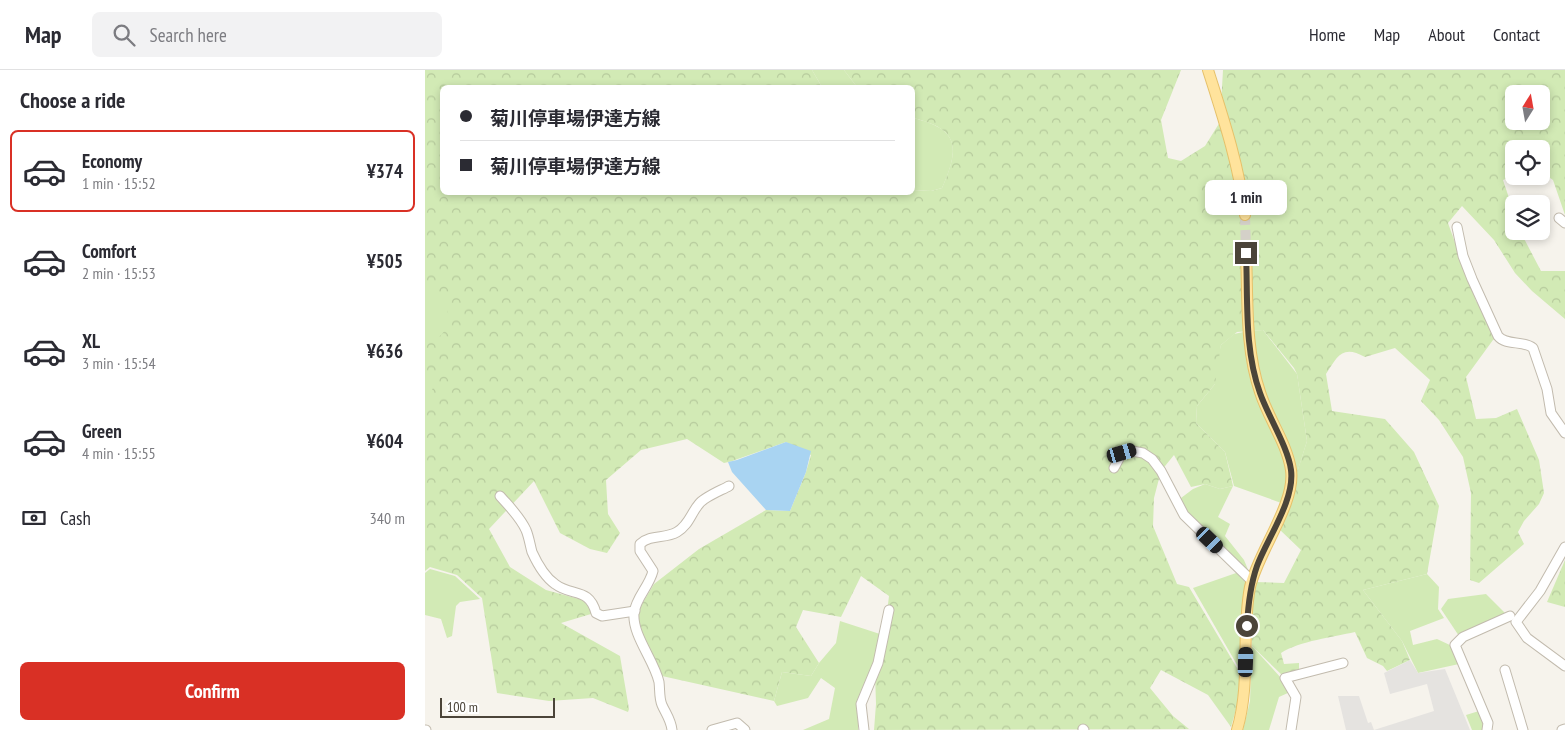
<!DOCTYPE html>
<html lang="en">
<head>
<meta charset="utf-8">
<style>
  :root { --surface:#fff; --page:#f2f2f3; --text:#2b2b33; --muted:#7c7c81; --line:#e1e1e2; --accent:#d93025 }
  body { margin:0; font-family:"PT Sans Narrow","Noto Sans JP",sans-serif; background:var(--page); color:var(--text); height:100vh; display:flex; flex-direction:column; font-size:19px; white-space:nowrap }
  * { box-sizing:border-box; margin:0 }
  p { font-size:16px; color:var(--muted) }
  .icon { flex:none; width:28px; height:28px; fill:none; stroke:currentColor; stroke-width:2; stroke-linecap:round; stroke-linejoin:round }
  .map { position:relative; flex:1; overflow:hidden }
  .drawer { display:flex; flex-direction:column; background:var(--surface); width:425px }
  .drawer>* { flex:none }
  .hud { position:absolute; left:15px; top:15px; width:475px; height:110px; border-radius:8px; box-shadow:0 2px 8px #0003; display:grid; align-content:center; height:110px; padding:0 20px; background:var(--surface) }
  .needle { width:32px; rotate:11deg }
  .tools { position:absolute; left:1080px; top:15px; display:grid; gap:10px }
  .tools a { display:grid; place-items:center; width:45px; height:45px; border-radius:8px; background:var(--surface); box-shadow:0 2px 8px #0003; font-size:25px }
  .scale { position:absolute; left:15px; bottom:12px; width:115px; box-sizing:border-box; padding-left:5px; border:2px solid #4b4439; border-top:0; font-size:14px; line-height:18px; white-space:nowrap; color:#4b4439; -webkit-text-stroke:4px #fff; paint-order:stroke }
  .end { position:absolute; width:22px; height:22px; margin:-11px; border:6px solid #4b4439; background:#fff; box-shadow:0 0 0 2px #fff }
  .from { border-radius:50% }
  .bubble { position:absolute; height:35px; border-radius:8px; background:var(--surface); box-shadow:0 2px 8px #0003; font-size:16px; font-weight:600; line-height:35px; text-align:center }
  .car { position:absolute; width:15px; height:30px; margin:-15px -8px; border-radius:6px; box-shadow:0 0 4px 1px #0007; background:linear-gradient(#222 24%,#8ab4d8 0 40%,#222 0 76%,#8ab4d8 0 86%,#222 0) }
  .hud b { display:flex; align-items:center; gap:18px; height:48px; font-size:19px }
  .hud b+b { border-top:1px solid var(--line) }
  .hud i { width:12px; height:12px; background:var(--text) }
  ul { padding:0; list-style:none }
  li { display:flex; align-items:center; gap:15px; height:82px; margin:0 10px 8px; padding:0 10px; border:2px solid transparent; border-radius:8px }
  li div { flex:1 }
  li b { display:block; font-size:19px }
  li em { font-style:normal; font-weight:600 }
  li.on { border-color:var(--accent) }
  li>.icon { width:45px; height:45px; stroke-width:1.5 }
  h2 { padding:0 20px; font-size:22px; line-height:60px }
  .pay { display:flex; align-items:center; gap:12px; height:55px; padding:0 20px; font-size:19px }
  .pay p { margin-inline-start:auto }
  .primary-button { display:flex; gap:10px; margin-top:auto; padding:10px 20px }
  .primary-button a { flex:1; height:58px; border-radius:8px; background:var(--accent); color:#fff; font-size:20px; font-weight:600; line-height:58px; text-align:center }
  header { display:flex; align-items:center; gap:30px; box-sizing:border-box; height:70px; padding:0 25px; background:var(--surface); border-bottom:1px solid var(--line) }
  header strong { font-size:24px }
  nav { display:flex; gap:28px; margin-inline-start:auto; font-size:18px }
  .search { width:350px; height:45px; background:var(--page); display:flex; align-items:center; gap:12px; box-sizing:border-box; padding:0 18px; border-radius:8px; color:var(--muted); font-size:19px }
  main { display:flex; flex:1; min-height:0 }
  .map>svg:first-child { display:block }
  .green { fill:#d2eab5 }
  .forest { fill:url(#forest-crowns); fill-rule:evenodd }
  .parking { fill:#e5e3e0 }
  .water { fill:#a9d4f2 }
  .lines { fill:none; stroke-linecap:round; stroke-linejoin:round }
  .major-tunnel { stroke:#d4d0c8; stroke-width:10; stroke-dasharray:10 5; stroke-linecap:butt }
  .minor-casing { stroke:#c2bbae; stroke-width:11 }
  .major-casing { stroke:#e6c16a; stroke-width:12 }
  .minor { stroke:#fff; stroke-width:9 }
  .major { stroke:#ffe39c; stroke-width:10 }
  .route { stroke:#4b4439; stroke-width:6 }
</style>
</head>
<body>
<header>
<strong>Map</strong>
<div class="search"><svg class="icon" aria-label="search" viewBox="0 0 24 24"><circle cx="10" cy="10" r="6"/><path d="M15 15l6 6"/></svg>Search here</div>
<nav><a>Home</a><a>Map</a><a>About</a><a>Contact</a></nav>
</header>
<main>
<section class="drawer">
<h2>Choose a ride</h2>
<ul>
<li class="on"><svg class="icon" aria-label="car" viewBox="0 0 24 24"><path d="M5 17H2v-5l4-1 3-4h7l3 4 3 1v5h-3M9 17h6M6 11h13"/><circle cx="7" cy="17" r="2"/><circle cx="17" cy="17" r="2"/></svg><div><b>Economy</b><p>1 min · 15:52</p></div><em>¥374</em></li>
<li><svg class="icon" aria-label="car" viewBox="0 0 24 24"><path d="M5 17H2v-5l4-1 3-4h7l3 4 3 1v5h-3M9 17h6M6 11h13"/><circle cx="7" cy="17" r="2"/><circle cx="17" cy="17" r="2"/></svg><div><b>Comfort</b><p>2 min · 15:53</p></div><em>¥505</em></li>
<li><svg class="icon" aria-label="car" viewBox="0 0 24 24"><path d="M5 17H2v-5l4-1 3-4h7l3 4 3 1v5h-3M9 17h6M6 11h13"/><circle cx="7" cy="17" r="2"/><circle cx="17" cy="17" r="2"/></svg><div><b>XL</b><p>3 min · 15:54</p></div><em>¥636</em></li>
<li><svg class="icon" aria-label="car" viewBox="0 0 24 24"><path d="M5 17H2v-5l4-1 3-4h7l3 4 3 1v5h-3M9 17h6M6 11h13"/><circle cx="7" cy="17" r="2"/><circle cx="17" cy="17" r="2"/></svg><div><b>Green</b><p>4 min · 15:55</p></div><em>¥604</em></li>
</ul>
<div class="pay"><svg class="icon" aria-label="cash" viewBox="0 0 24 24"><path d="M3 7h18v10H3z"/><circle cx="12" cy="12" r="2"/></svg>Cash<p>340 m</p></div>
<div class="primary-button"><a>Confirm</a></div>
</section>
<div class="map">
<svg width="1140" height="660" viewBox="0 0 1140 660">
  <defs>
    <pattern id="forest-crowns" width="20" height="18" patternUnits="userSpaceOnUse" patternTransform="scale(1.25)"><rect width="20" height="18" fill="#d2eab5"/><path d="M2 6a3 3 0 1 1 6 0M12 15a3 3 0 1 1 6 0" fill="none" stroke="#b6ca9c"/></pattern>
  </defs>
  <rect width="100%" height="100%" fill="#f6f3ec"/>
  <!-- green -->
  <g class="green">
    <polygon points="387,0 419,0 432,17 397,17"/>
    <path d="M488 48C534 59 535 77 517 118L506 121 488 120Z"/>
    <polygon points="0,198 30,233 30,321 0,350"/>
    <polygon points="838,260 872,304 882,371 862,435 809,416 800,382 771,353 772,336 790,314 790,300 796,275 809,264 823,261"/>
    <polygon points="780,414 795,419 808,416 793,447 805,454 800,466 819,490 824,502 774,459 752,431 768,419"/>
    <polygon points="5,499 30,506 55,529 35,532 31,536 27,566 22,568 16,549 0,545 0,503"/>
    <polygon points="814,502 824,513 815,600 768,518"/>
    <polygon points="1002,504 1014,517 1013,539 1019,548 985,561 988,575 1012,569 1027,576 1034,594 993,603 977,571 938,520"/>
    <polygon points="1061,524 1082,545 1034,566 1016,539 1023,529"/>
    <polygon points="415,551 458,565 450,603 435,629 433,660 378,660 404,649 410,618 396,608 383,628 352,636 349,631 357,602 386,606 394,593 411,573"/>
    <polygon points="827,576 856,608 865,622 854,627 844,660 818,660 825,631"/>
    <polygon points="1054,641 1060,660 1047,660 1041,645"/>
  </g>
  <!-- forest -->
  <g class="forest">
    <path d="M0 0H387L397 17 18 18V122H488V120L506 121 517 118C535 77 534 59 488 48V18L432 17 419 0H756L736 50 743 88 756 91 780 76 795 52 798 0H1140V145L1128 110 1116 102V79H1089V106L1078 110 1089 143V161H1095L1116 201H1140V249L1107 221 1090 203 1069 170 1037 136 1023 153 1051 231 1073 266 1068 270 1041 307 1051 349 1071 348 1092 339 1114 390 1119 423 1114 434 1099 451 1093 462 1099 474 1054 513 1045 510 1046 423 1038 387 1014 350 996 331 1005 310 970 278 940 287C917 274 912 287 901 304L907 341 960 349 989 382 1014 436 1002 504 938 520 977 571 985 590 962 601 958 596 942 588 930 562C908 567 875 571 856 583L859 594 874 593V601L858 606 827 576 825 552 830 512 859 513 876 480 854 459 882 371 872 304 869 298 838 260 812 262 796 275 790 314 772 336 771 353 800 382 808 416 795 419 780 414 766 417 749 385 736 401 729 428 728 456 752 514 764 517 815 603 812 636 806 657 783 625 736 600 725 618 748 646 764 659 449 660 451 634 450 603 460 559 464 526 436 506 416 547 378 540 371 557 394 593 386 606 357 602 349 631 237 606 222 578 211 544 229 514 274 479 341 440 365 441 381 402 386 385 361 372 307 391 312 390 299 393 262 369 216 380 181 410 183 444 195 463 182 483 165 479 135 463 109 411 64 459 85 497 121 520 161 531 164 535 166 544 136 553 195 586 204 639 203 642 168 628 124 631 72 623 57 528 32 505 5 497 0 501V332L8 318 0 310V272L15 266 26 254 21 236 0 211ZM1089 24H1116V51H1089Z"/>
    <polygon points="1140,490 1140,537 1122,532"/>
  </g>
  <!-- parking -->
  <polygon class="parking" points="985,590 993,603 1020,599 1045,660 921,660 913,626 934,626 943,653 946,652 949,660 1009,641 1002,614 965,624 959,603"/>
  <!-- water -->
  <polygon class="water" points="361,372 386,381 381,402 365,441 341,440 307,402 303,392 312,390"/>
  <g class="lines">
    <!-- major-tunnel -->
    <polyline class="major-tunnel" points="820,145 821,183"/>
    <defs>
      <g id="minor">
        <polyline points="1134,148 1140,153"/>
        <path d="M1032 157 1038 186 1047 209 1073 266C1081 276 1098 270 1108 278L1122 319 1126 343 1140 363"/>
        <polyline points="689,398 697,383 707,381 718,383 727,389 736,401 759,445 827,511"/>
        <path d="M75 426C84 436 95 447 101 460 104 467 105 475 107 482 112 493 120 507 130 514 147 527 164 517 171 543L177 546 210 541"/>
        <polyline points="1140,477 1115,521 1091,552 1102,568 1140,596"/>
        <polyline points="1080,600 1098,660"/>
        <polyline points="658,659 659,660"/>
        <polyline points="0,660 1,660"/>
        <path d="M247 660C246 650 241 644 237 635 234 628 235 620 234 612 229 590 207 565 209 543 211 527 224 517 228 501L215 481V474C226 464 240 469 252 462 264 455 266 443 274 434 279 427 297 420 304 416"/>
        <polyline points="287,660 312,653 320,660"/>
        <polyline points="439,660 436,634 453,593 464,540"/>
        <polyline points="866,660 871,627 860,608 918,593"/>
        <polyline points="1062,660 1063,653 1030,575 1038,567 1085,546"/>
        <polyline points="1137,660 1140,659"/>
      </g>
      <g id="major">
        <path d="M783 0C798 47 814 95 820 145"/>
        <path d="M812 660C826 613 816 564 825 517 833 482 871 433 866 400 862 373 843 348 835 322 820 278 823 229 821 183"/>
      </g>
    </defs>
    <!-- minor casing -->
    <use href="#minor" class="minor-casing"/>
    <!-- major casing -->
    <use href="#major" class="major-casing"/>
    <!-- minor -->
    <use href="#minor" class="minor"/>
    <!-- major -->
    <use href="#major" class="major"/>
  </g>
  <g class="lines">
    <!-- route -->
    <path class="route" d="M821 183C823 229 819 279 835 323 843 346 863 377 866 400 870 430 842 469 832 496 825 516 823 536 822 556"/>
  </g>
</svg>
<div class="tools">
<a><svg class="needle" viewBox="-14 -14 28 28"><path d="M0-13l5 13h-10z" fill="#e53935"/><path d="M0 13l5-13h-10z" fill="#7c7c81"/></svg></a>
<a><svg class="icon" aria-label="locate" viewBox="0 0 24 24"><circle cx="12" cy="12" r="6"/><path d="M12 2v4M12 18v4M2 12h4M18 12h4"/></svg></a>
<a><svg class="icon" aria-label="layers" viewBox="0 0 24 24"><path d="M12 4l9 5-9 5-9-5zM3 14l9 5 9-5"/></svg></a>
</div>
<div class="scale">100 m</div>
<i class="end from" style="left:822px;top:556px"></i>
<i class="end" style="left:821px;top:183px"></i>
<div class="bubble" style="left:780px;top:110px;width:82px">1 min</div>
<i class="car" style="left:697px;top:383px;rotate:74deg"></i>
<i class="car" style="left:785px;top:470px;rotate:134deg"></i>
<i class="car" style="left:821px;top:592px;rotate:2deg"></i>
<div class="hud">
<b><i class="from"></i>菊川停車場伊達方線</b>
<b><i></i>菊川停車場伊達方線</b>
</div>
</div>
</main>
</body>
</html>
